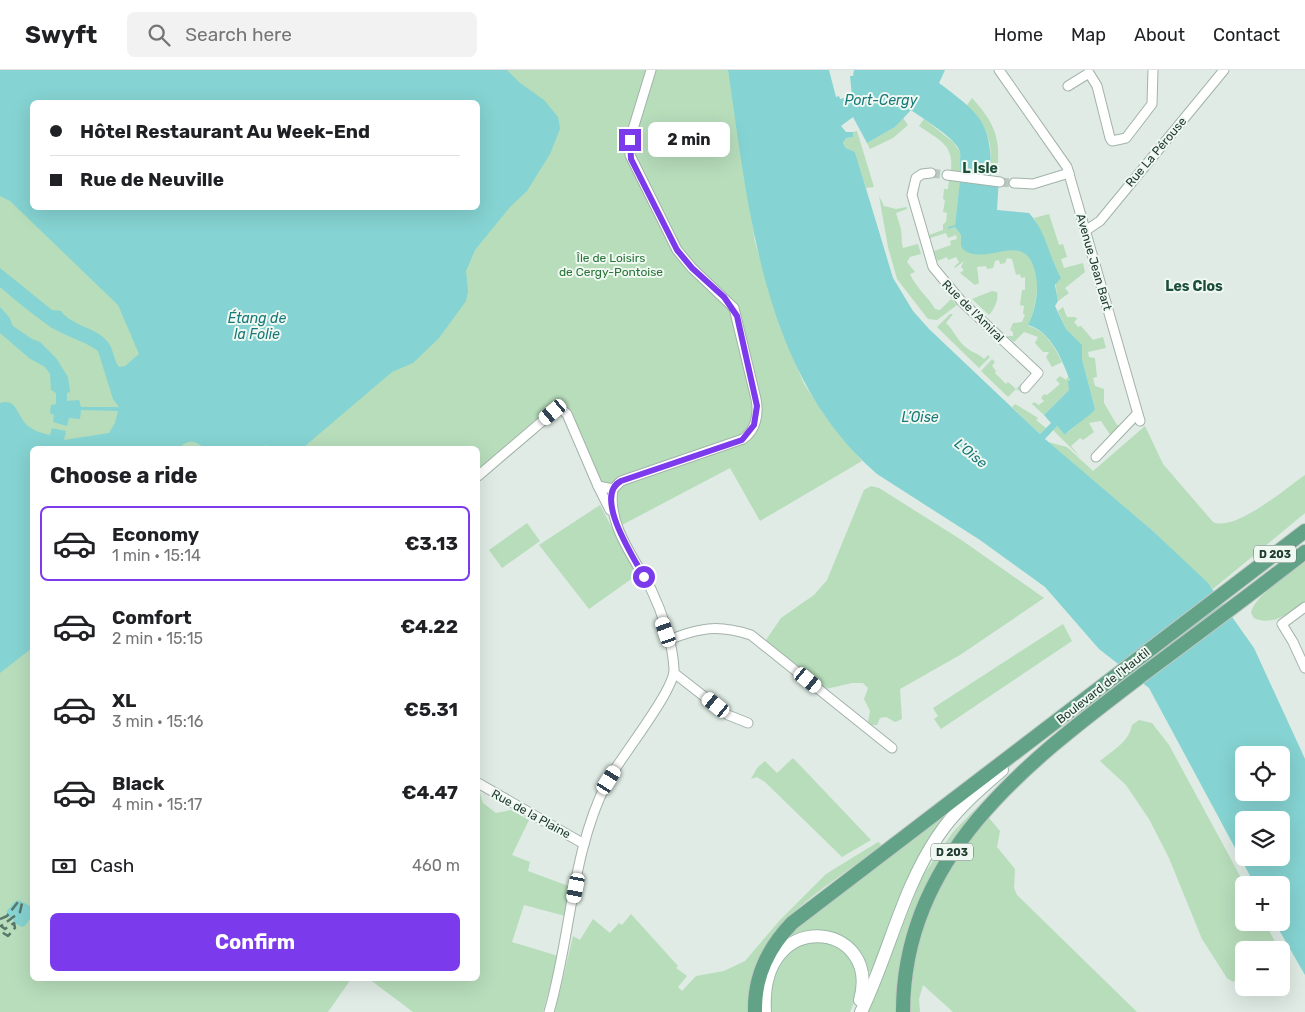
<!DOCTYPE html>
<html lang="en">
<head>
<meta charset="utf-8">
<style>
  :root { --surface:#fff; --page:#f2f2f2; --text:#202124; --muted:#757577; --line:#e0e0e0; --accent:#7c3aed }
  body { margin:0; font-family:Rubik,sans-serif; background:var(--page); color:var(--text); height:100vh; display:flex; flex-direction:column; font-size:19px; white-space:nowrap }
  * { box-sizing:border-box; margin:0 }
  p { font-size:16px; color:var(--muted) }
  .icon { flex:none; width:28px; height:28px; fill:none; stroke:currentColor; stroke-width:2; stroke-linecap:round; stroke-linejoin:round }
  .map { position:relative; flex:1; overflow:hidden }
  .drawer { position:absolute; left:30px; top:376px; width:450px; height:535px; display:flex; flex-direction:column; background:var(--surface); border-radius:8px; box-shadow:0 5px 20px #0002 }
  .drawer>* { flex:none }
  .hud { position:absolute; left:30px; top:30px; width:450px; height:110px; border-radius:8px; box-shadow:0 5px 20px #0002; display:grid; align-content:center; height:110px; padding:0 20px; background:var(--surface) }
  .tools { position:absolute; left:1235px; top:676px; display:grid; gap:10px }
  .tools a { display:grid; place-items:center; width:55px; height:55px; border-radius:8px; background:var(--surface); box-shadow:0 5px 20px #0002; font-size:25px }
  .end { position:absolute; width:22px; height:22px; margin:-11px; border:6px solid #7c3aed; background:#fff; box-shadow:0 0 0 2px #fff }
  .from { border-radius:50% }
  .bubble { position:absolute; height:35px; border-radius:8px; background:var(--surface); box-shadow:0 5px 20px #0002; font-size:16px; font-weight:700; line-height:35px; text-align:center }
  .car { position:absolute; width:15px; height:30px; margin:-15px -8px; border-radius:6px; box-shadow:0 0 4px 1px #0007; background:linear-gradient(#fff 24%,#345 0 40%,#fff 0 76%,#345 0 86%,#fff 0) }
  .hud b { display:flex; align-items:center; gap:18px; height:48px; font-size:19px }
  .hud b+b { border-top:1px solid var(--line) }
  .hud i { width:12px; height:12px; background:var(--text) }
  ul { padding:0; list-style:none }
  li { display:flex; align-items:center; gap:15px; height:75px; margin:0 10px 8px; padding:0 10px; border:2px solid transparent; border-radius:8px }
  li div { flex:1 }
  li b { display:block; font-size:19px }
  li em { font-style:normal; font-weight:700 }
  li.current { border-color:var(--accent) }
  li>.icon { width:45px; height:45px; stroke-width:1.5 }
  h2 { padding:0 20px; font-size:22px; line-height:60px }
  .pay { display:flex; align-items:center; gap:12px; height:55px; padding:0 20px; font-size:19px }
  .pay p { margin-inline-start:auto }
  .button { display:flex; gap:10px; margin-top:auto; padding:10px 20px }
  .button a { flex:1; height:58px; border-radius:8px; background:var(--accent); color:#fff; font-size:20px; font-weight:700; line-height:58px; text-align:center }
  header { display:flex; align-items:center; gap:30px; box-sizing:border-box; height:70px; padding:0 25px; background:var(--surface); border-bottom:1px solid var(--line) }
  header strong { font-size:24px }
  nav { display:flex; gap:28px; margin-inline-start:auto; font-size:18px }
  .search { width:350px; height:45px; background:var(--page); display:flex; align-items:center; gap:12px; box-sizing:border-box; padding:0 18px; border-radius:8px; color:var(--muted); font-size:19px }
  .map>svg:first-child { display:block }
  .green { fill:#b7ddbb; fill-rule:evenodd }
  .water { fill:#85d3d2; fill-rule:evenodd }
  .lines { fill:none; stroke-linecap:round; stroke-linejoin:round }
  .canal { stroke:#85d3d2; stroke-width:9 }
  .street-tunnel { stroke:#b9c8c0; stroke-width:9; stroke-dasharray:9 4.5; stroke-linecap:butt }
  .street-casing { stroke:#a2b3aa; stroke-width:11 }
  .secondary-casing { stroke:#9eb7aa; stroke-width:14 }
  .primary-casing { stroke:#c1c8c5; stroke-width:16 }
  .street { stroke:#fff; stroke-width:9 }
  .secondary { stroke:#fff; stroke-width:12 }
  .primary { stroke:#62a287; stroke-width:14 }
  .rail { stroke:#5a776b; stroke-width:2.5; stroke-dasharray:10 5; stroke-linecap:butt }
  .route { stroke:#7c3aed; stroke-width:6 }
  .labels { text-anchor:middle; stroke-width:4; stroke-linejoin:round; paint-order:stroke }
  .shield { fill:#f0f8f2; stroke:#5e746a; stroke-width:1 }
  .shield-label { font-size:11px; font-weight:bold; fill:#203c30 }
  .street-label { font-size:12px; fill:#203c30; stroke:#f0f8f2 }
  .park-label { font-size:12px; fill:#297439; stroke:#f0f8f2 }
  .water-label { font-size:14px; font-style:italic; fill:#187979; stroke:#f0f8f2 }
  .neighbourhood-label { font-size:14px; font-weight:bold; fill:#1b4e39; stroke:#f0f8f2 }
</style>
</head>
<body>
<header>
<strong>Swyft</strong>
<div class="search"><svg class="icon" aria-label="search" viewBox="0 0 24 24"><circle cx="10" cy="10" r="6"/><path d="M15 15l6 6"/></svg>Search here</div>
<nav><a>Home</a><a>Map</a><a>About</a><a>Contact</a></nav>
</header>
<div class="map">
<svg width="1305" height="942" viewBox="0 0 1305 942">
  <rect width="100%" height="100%" fill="#dfebe4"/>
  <!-- green -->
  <g class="green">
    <path d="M0 0H728L755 172 781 259 804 314 826 347 862 391 760 451 730 398 620 456 591 401 564 332 544 342 478 401V379H32V909H351L328 942H0ZM32 32H478V138H32Z"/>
    <path d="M972 28C991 49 1000 64 998 93L991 95C992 65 985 57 967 35Z"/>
    <polygon points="903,48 908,55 893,68 870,79 867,73 895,57"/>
    <path d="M924 49 953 72 960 82 961 102 951 101C954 74 939 70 919 56Z"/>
    <polygon points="857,61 874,117 866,118 855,82 846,78 843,73 846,68 853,67 853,62"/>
    <path d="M949 109 960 111 955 155 948 159 955 157 961 165V176C966 179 973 184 978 184 991 185 1003 177 1017 180 1047 187 1037 236 1028 256 1046 260 1054 277 1062 292L1052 297 1046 287 1049 282H1043L1035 273 1038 267 1024 262 1014 272 1007 266H1013V262L1010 260 1013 253 1022 252 1025 245 1023 244 1024 236 1020 235 1022 220H1025V207L1021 208 1020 204 1016 205 1012 189 1007 188 1005 193 1000 194 999 190 995 191 993 198 987 199 986 196 977 197 979 213 975 215 960 203 964 200 961 197 964 191 955 198 954 197 959 192 956 187 948 190 947 187 937 191 934 181 951 175 950 171 957 169 956 165 948 168 946 163 930 168 929 165 943 160V154L946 152 947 143 943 142 945 130 943 129 944 119H948Z"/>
    <path d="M879 126 884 136 896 139 907 137V139L896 143C897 147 901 158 901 160 902 166 901 171 903 178L918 174 921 184 910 187 907 192 915 202 910 204C916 218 929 228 935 239L940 240 951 229 957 235 937 250 928 249 897 209 888 177Z"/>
    <path d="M1049 144 1059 175 1063 174 1067 187 1061 189 1064 198 1083 193 1085 202 1065 218 1069 223 1058 231C1055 219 1057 208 1054 196 1049 179 1042 164 1034 148Z"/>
    <path d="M992 221 997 222C999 229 994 240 989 245L972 229Z"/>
    <polygon points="1063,237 1067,247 1075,247 1077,249 1074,252 1078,257 1081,256 1093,270 1103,267 1106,278 1088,282 1089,287 1095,288 1097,307 1093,308 1095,316 1104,319 1104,333 1117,355 1121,355 1111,366 1101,351 1089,353 1094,362 1083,370 1080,368 1071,376 1081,388 1053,360 1057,356 1065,365 1095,339 1082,289 1082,277 1066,259 1058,241"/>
    <path d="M950 244H953L946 253C955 261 956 270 968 279 973 283 978 283 984 289L988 285 990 287 979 298 937 257Z"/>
    <polygon points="992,289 995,292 992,296 996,301 995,303 1006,314 1008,312 1016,319 1021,314 1024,317 1020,321 1016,319 1008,327 981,301"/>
    <polygon points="1060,306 1066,310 1069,306 1069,320 1044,345 1032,334 1034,332 1039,335 1044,331 1041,328 1044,324 1047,325 1060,314 1056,310"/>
    <polygon points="1015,334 1038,348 1036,350 1046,358 1040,364 1012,337"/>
    <path d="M1145 356 1163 394 1213 452C1235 462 1285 419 1305 405V443L1213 519 1153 461 1048 372 1067 377 1093 401Z"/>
    <polygon points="871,416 879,418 960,469 1044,528 960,585 900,619 902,649 895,652 886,647 880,648 877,655 871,655 868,652 870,641 864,629 868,618 863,613 852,613 826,619 767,573 766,570 781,548 814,525 827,510 864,420"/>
    <polygon points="600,435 637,505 589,539 539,475"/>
    <polygon points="527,453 540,471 502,498 489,480"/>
    <path d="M1305 492V532C1291 542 1272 557 1254 548L1251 543C1254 525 1291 503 1305 492Z"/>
    <polygon points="1063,554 1072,571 941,659 934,649 938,646 933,638"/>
    <path d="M1139 650 1152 653 1169 675 1245 815 1244 852 1265 853 1279 879 1244 880V904L1233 912 1227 908 1202 869 1169 788 1149 749 1126 715 1100 691C1113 680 1129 672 1132 655Z"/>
    <polygon points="793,688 871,770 842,787 765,712 757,707 751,709 757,698 765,691 777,703"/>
    <polygon points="478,717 483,733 496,743 511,740 529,750 512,785 530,792 528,801 571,817 565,846 524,835 512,872 558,886 543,942 413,942 369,909 478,909"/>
    <polygon points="990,724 947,781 898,942 868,942 922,807 953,762"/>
    <polygon points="954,735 872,901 867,902 860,888 814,861 798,865 782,875 794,858"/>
    <path d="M989 748 1000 761 997 777 1015 799 1014 818 1017 825 1137 942H953L923 915 919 929 920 942H911C911 893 923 838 950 796 961 779 975 764 989 748Z"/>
    <path d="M878 772 881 774 879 778C843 805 774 846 759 889 754 905 753 925 751 942H555L573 866 580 870 593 849 610 863 619 853 622 855 631 844 678 896 676 898 687 906 678 917 682 921 696 906 724 901 745 891 780 850 826 804Z"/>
    <path d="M824 871C830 873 837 876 842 879 862 895 860 922 850 942H769C771 922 775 884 797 875 805 872 815 872 824 871Z"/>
  </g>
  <!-- water -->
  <g class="water">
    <path d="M0 0H507L520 13 544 30 558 47 560 59 550 84 527 121 510 137 475 180 466 201 468 221 466 231 439 268 413 293 392 302 305 376 299 379H272L266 375 262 379H232L224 376 217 379H204C197 370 186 369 179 379H32V578L0 603V333C16 328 17 344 25 353 31 360 41 363 50 365L52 358 66 361 64 370 109 363 115 353 118 341 81 340 80 349 69 348 67 356 53 352 54 345 50 343 51 335 56 334V323L51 320 50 304 45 297 29 288 0 263V237L9 247 13 256 32 269 40 272 56 288 68 307 70 322 67 323V331L79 330 81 337H119L113 329 98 281C83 270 64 266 49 256 32 244 16 231 0 217V198L52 240 61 241C72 256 95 257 107 271 114 279 113 289 119 297L125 296 139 284 118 235 10 131 0 126ZM478 32V138H32V32Z"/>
    <path d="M728 0H829L836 27 839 26 840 29 852 26 850 6H853L854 0H945L939 13C980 44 992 52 991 106L999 107 997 140 1029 143C1046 161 1049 187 1061 208L1055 215 1058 231 1055 236 1066 259 1082 275V289L1095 339C1093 344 1072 357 1065 365L1057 356 1045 369 1153 461 1208 513 1254 578 1305 689V905L1275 853 1281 852V815H1255L1149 618 1099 579 1045 517 980 470 877 404C762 305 749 140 728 0ZM911 40C922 48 957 69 960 82 961 89 959 95 961 102L964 100 966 103 965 111 962 113 960 110 955 155 948 157V159L955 157 961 165V176L963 179C986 199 1027 155 1036 206 1039 222 1035 241 1028 255 1051 261 1062 290 1070 310L1068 311 1069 320 1044 345 1051 353 1040 364 929 259 913 241 893 208 855 82 846 78 843 73 846 68 853 67V62H846L841 56 853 47 867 73 895 57ZM1244 685H1281V722H1244ZM1244 750H1281V788H1244Z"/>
  </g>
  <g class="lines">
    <!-- canal -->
    <polygon class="canal" points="18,835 30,841 22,852 18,850 21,844 18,841 11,843"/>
    <!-- street-tunnel -->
    <g class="street-tunnel">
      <polyline points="931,103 947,105"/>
      <polyline points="1000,112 1014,113"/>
    </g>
    <defs>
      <g id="street">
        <polyline points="999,0 1067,97 1140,351"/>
        <polyline points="1068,16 1089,3 1097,16 1110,68 1112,71 1126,68 1152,34 1153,0"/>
        <polyline points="931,103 922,104 916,108 912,125 933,197 962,232 1038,303 1025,318"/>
        <polyline points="947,105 1000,112"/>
        <polyline points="1014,113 1033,114 1069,103"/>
        <polyline points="1085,161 1100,151 1224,0"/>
        <polyline points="1096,387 1137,344"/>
        <polyline points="478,406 553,342 561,339 567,344 598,416"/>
        <polyline points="610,440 598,416 613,419"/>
        <polyline points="1305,537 1282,554 1293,572 1305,598"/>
        <path d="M668 570C700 558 717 554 751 565L892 678"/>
        <polyline points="674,603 728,645 748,653"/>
        <polyline points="478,713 584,774"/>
        <path d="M549 942C571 867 571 783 607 712 620 688 675 620 674 599 673 574 662 542 651 519 635 489 607 455 613 419L621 411 743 369C756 360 759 344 756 329L734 238 692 198 677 180 630 85V69L651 0"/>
      </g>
      <g id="secondary">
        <path d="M765 942C758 835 882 851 860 930"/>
        <path d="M861 942C889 884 902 819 938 766 955 740 979 720 1002 700"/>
      </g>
      <g id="primary">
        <path d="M755 942C754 907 768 878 792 853L1305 461"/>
        <path d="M903 942C903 784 1029 691 1142 605 1197 564 1251 524 1305 482"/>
      </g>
    </defs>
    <!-- street casing -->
    <use href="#street" class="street-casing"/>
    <!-- secondary casing -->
    <use href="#secondary" class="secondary-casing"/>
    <!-- primary casing -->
    <use href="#primary" class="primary-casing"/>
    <!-- street -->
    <use href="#street" class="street"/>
    <!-- secondary -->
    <use href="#secondary" class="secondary"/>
    <!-- primary -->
    <use href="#primary" class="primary"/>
    <!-- rail -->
    <polyline class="rail" points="0,849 7,846 18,832 22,833 20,842 1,856 5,859 14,853 15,858 8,866 0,861"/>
  </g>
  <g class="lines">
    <!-- route -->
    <path class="route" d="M630 70 631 89 677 180 692 198 724 227 737 246 757 336 754 355 742 370 621 411C592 426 635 489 644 507"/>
  </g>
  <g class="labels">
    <!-- shield labels -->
    <g class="shield">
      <rect x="1254" y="475.5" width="42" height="17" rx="4"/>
      <rect x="931" y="773.5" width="42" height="17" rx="4"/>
    </g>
    <g class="shield-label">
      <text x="1275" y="488">D 203</text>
      <text x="952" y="786">D 203</text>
    </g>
    <!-- street labels -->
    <g class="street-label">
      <text transform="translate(1156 82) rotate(-50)" y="4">Rue La Pérouse</text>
      <text transform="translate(1094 192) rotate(74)" y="4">Avenue Jean Bart</text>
      <text transform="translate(973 241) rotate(45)" y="4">Rue de l'Amiral</text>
      <text transform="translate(1103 616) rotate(-38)" y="4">Boulevard de l'Hautil</text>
      <text transform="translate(531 744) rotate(29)" y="4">Rue de la Plaine</text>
    </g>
    <!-- park labels -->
    <g class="park-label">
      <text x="611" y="192">Île de Loisirs<tspan x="611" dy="14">de Cergy-Pontoise</tspan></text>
    </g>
    <!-- water labels -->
    <g class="water-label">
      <text x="881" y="35">Port-Cergy</text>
      <text x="257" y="253">Étang de<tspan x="257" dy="16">la Folie</tspan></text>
      <text x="920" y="352">L’Oise</text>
      <text transform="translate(971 383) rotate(39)" y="5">L'Oise</text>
    </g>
    <!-- neighbourhood labels -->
    <g class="neighbourhood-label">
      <text x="980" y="103">L Isle</text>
      <text x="1194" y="221">Les Clos</text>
    </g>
  </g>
</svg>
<div class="tools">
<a><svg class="icon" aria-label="locate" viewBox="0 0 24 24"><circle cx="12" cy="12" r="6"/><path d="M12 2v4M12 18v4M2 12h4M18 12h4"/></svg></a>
<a><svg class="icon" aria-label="layers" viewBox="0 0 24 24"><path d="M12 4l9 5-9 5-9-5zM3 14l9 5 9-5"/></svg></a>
<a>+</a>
<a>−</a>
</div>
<i class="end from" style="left:644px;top:507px"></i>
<i class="end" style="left:630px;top:70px"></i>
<div class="bubble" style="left:648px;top:52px;width:82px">2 min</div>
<i class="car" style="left:553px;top:342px;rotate:230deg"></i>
<i class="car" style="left:666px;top:562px;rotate:341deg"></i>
<i class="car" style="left:808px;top:610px;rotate:129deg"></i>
<i class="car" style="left:716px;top:635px;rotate:309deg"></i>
<i class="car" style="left:609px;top:710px;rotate:32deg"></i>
<i class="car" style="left:576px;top:818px;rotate:191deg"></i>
<div class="hud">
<b><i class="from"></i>Hôtel Restaurant Au Week-End</b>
<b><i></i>Rue de Neuville</b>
</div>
<section class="drawer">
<h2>Choose a ride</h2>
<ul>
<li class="current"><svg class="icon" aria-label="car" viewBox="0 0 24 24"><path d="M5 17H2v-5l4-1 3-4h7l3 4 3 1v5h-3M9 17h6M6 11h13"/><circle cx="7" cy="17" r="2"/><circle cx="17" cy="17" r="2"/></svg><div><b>Economy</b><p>1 min · 15:14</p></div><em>€3.13</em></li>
<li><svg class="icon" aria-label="car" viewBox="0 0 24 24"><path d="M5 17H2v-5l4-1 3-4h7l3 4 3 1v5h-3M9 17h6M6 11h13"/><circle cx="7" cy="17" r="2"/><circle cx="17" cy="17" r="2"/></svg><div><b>Comfort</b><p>2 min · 15:15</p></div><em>€4.22</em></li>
<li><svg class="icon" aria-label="car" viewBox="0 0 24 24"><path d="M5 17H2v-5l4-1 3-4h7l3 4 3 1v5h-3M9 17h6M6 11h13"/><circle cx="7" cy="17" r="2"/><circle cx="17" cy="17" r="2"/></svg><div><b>XL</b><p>3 min · 15:16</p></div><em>€5.31</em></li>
<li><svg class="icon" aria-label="car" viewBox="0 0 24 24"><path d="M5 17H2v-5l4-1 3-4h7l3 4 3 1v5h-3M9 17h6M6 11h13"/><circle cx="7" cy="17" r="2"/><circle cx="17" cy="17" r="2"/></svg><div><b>Black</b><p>4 min · 15:17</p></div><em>€4.47</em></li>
</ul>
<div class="pay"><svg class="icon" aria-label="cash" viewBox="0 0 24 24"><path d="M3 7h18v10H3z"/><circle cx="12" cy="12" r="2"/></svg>Cash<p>460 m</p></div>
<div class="button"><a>Confirm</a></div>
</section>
</div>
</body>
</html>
